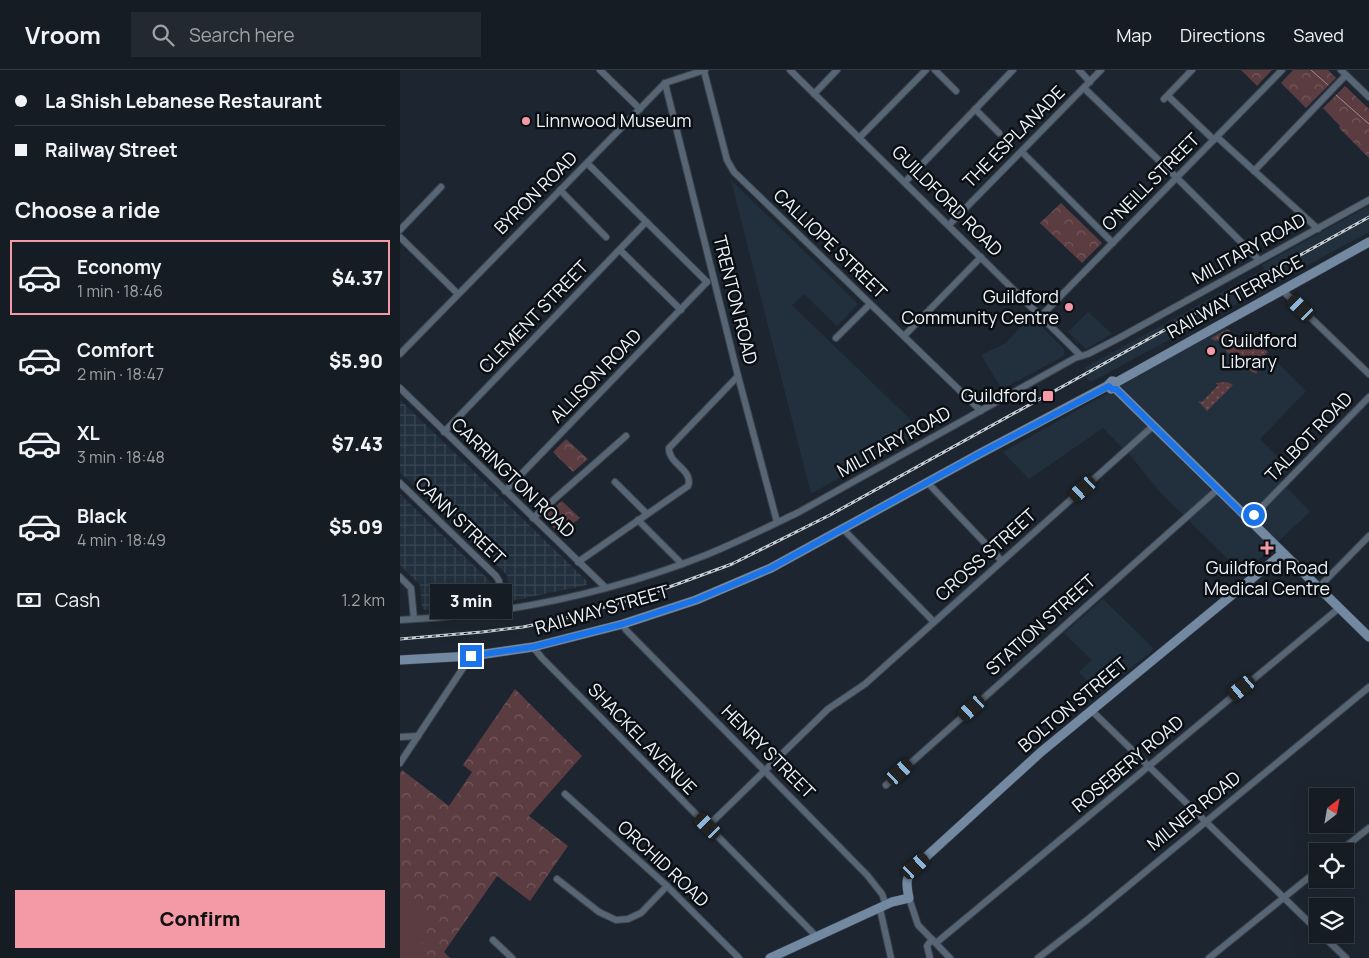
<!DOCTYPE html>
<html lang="en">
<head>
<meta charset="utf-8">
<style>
  :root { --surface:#161c24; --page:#232931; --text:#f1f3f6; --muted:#9ea1a6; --line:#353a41; --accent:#f49aa6 }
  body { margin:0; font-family:Manrope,sans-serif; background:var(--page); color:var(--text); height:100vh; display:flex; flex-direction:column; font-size:19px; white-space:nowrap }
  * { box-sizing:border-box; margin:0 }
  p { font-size:16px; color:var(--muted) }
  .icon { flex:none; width:28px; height:28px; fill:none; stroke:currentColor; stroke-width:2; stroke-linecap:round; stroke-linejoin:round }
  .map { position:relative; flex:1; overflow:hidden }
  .panel { display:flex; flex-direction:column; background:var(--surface); width:400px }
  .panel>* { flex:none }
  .banner { display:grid; align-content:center; height:110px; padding:0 15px; background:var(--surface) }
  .needle { width:32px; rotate:31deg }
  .fabs { position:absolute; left:909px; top:718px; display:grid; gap:10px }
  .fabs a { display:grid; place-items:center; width:45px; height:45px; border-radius:0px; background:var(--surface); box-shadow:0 5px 20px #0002,0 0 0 1px var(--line); font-size:25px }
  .end { position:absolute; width:22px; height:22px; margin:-11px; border:6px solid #1a73e8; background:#fff; box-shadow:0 0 0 2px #fff }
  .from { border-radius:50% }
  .bubble { position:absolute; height:35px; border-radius:0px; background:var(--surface); box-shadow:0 5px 20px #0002,0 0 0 1px var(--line); font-size:16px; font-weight:800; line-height:35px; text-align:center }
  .car { position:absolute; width:15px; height:30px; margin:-15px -8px; border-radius:6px; box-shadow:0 0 4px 1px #0007; background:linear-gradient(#222 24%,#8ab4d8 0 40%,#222 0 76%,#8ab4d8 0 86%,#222 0) }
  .banner b { display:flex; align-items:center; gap:18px; height:48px; font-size:19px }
  .banner b+b { border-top:1px solid var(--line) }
  .banner i { width:12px; height:12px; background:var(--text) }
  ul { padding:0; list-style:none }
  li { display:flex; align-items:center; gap:15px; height:75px; margin:0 10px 8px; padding:0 5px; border:2px solid transparent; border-radius:0px }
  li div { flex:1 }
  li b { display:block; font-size:19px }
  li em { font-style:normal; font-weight:800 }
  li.selected { border-color:var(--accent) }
  li>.icon { width:45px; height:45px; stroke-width:1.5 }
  h2 { padding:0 15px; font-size:22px; line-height:60px }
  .pay { display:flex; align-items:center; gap:12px; height:55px; padding:0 15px; font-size:19px }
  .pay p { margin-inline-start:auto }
  .button { display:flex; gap:10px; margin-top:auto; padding:10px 15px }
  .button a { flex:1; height:58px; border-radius:0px; background:var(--accent); color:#111; font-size:20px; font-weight:800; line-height:58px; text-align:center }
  header { display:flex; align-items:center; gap:30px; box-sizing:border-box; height:70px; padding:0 25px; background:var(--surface); border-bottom:1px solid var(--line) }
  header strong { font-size:24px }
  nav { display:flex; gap:28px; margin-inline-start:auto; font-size:18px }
  .search { width:350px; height:45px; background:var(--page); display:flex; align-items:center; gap:12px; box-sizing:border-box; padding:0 18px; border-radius:0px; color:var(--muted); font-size:19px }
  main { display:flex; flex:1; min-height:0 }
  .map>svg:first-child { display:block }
  .built { fill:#22303e }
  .industrial { fill:url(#industrial-grid) }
  .grass { fill:url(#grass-dots) }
  .forest { fill:url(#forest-crowns) }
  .pitch { fill:#5b3c40 }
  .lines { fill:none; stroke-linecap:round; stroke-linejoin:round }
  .stream { stroke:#a9898f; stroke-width:1 }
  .street-casing { stroke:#3a434c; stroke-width:8 }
  .secondary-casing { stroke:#3a434c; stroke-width:10 }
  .street { stroke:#576574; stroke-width:6 }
  .secondary { stroke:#7389a1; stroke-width:9 }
  .rail-casing { stroke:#c6ced5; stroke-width:3 }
  .rail { stroke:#0b0f13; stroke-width:1; stroke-dasharray:4; stroke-linecap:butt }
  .route { stroke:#1a73e8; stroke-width:6 }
  .poi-dot { fill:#f49aa6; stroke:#0b0f13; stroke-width:2 }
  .labels { text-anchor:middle; stroke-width:5; stroke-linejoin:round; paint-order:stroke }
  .poi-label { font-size:18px; fill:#edf4fa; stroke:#0b0f13; text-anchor:start }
  .street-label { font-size:18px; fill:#edf4fa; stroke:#0b0f13 }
</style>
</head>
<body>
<header>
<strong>Vroom</strong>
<div class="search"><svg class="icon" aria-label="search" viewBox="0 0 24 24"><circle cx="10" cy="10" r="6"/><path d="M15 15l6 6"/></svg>Search here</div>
<nav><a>Map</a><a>Directions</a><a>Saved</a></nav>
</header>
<main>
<section class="panel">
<div class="banner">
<b><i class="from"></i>La Shish Lebanese Restaurant</b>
<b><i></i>Railway Street</b>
</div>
<h2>Choose a ride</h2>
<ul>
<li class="selected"><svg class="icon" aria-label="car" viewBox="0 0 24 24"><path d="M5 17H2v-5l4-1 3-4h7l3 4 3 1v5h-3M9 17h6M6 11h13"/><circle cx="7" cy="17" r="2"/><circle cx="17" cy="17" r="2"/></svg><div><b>Economy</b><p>1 min · 18:46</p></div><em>$4.37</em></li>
<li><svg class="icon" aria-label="car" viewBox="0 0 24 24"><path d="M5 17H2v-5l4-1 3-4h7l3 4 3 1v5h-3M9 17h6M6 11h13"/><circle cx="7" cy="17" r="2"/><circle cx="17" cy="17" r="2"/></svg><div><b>Comfort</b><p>2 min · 18:47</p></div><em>$5.90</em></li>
<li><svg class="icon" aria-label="car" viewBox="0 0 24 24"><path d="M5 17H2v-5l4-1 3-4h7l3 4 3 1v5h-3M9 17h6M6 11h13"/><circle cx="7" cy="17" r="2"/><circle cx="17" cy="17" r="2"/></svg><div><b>XL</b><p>3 min · 18:48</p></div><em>$7.43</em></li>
<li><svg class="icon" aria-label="car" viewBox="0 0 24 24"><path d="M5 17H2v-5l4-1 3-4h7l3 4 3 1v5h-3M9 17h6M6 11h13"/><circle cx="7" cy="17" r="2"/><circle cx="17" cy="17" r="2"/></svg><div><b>Black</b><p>4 min · 18:49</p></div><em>$5.09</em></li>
</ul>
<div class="pay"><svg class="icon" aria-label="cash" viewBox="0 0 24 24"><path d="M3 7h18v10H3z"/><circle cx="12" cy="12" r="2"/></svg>Cash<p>1.2 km</p></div>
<div class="button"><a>Confirm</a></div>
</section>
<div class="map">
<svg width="969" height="888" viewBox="0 0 969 888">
  <defs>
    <pattern id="industrial-grid" width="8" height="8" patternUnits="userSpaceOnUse" patternTransform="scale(1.25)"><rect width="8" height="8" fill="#22303e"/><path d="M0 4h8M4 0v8" fill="none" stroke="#384451"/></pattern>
    <pattern id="grass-dots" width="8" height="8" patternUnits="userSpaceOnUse" patternTransform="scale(1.25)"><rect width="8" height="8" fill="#5b3c40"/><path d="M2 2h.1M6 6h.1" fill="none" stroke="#73595c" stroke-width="1.8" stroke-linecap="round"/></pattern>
    <pattern id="forest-crowns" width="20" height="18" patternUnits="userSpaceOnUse" patternTransform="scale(1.25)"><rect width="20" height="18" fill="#5b3c40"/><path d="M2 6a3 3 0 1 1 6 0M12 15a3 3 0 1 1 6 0" fill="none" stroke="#73595c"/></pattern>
  </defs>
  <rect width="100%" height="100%" fill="#1d2630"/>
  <!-- built -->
  <g class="built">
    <polygon points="331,110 458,234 437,256 404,224 392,235 522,361 411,424"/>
    <polygon points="969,136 969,162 691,312 688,310 684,298 864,199 862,195"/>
    <polygon points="688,242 712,264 686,279 668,262"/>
    <polygon points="631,246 664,279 664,284 662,287 602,319 581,285 606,273"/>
    <polygon points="825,257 847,277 854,270 906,321 860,369 890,399 879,409 910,442 843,504 760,422 730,385 703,358 629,409 603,382"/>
    <polygon points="703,529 753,578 753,580 700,623 679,602 692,590 664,563"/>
  </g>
  <!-- industrial -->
  <g class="industrial">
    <polygon points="0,330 187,511 187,515 111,531 107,505 0,402"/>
    <polygon points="0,424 92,513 96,534 24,540 22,538 20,515 0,495"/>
  </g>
  <!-- grass -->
  <g class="grass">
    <polygon points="828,259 847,277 854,270 868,282 851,297 857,301 857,304 837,295 818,270 815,271 811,268"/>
    <polygon points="827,312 833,315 807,341 798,331 802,332 818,315 815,313"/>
  </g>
  <!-- forest -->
  <g class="forest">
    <polygon points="841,0 872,0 857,16"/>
    <polygon points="893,0 928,0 936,8 906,38 881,13"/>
    <polygon points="945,16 969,39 969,88 939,58 940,56 923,38"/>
    <polygon points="661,133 702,173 682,193 640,153"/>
    <polygon points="166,369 188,389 173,402 153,382"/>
    <polygon points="162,431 180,448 160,464 145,449 145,445"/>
    <polygon points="115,619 182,686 129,746 168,776 130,831 97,806 44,882 50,888 0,888 0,703 2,700 49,736 72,702 63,695"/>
  </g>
  <!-- pitch -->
  <path class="pitch" d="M0 831C37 838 29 863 15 888H0Z"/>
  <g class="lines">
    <!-- stream -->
    <g class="stream">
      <polyline points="911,0 928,15"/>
      <polyline points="936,25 969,54"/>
    </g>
    <defs>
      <g id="street">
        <polyline points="200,0 240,39"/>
        <polyline points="390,0 681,286"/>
        <polyline points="535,0 556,21"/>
        <polyline points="679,0 690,12"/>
        <polyline points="941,0 969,27"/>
        <polyline points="304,1 327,90 334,102 581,341"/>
        <polyline points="265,13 338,306 377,452"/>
        <polyline points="684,18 772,103 859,190"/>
        <polyline points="414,24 437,0"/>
        <polyline points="768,26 814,70"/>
        <polyline points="764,29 792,0"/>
        <polyline points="575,39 599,63"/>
        <polyline points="817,67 918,159"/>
        <polyline points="459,68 526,0"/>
        <polyline points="622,82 713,173"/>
        <polyline points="187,93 307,212"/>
        <polyline points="854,101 946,5"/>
        <polyline points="505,112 613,0"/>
        <polyline points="160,120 206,167"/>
        <polyline points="549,155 701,0"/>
        <polyline points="0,160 41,117"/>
        <polyline points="0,167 58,224"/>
        <polyline points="220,180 281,240"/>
        <polyline points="882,220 969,304"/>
        <polyline points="641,246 882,0"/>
        <polyline points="504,266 581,187"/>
        <polyline points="436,268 470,234"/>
        <polyline points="0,284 265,13 305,0"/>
        <polyline points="0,318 206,518"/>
        <polyline points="44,362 246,152"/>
        <polyline points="215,412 247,444"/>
        <polyline points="527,412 602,491"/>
        <polyline points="0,413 96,506 99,511 104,540"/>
        <polyline points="105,421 307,212"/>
        <polyline points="133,448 226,366"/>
        <polyline points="238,450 282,494"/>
        <polyline points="849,450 969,327"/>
        <polyline points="443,459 534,552"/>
        <path d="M178 492 288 416C294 400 268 394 269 378L338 306"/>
        <polyline points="0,507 11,518 14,549"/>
        <polyline points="918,518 969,466"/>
        <path d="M0 550C104 545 210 523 306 485 338 472 368 457 399 442L675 288 688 284 719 268 969 130"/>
        <polyline points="223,554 226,560 467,805 482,824 486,835"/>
        <polyline points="133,577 142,588 417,867"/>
        <polyline points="691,640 918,861"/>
        <polyline points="0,667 18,666"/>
        <polyline points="0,693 71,586"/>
        <polyline points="486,715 818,419"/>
        <polyline points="165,724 267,816 339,888"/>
        <polyline points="308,756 428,639 465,614 753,356"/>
        <polyline points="940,781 969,758"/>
        <polyline points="157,809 199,842 216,850 228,849 241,843 267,816"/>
        <polyline points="509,828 518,855 550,888"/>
        <polyline points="480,839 491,888"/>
        <polyline points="921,864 946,888"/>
        <polyline points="93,870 112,888"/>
        <polyline points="536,873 939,538"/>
        <polyline points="530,888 527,876 532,869"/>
        <polyline points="638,888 687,850 969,617"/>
        <polyline points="809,888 918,800"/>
      </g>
      <g id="secondary">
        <polyline points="711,319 709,314 712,311 717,312 969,172"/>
        <polyline points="716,319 969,567"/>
        <polyline points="0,590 71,586 133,577 223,554 296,530 371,498 581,383 709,315"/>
        <path d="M370 888 492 832 509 828C506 814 505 806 516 796L641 682 883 483"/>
      </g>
    </defs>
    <!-- street casing -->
    <use href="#street" class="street-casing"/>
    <!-- secondary casing -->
    <use href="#secondary" class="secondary-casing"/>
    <!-- street -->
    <use href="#street" class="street"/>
    <!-- secondary -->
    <use href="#secondary" class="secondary"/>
    <defs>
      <polyline id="rail" points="0,569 82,562 123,557 166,548 250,524 332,494 430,445 969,147"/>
    </defs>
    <!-- rail casing -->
    <use href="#rail" class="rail-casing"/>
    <!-- rail -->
    <use href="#rail" class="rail"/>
  </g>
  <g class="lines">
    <!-- route -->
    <polyline class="route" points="71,586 133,577 223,554 296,530 327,517 371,498 581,383 709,316 712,319 716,319 849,450 854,445"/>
  </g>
  <!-- markers -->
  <g class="poi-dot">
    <circle cx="126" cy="51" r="5"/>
    <circle cx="669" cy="237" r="5"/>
    <circle cx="811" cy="281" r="5"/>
    <rect x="642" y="320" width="12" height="12" rx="2.5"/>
    <path d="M864.5 470.5h5v5h5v5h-5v5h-5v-5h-5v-5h5z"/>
  </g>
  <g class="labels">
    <!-- poi labels -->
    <g class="poi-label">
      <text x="136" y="57">Linnwood Museum</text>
      <text x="659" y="233" text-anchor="end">Guildford<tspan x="659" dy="21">Community Centre</tspan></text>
      <text x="821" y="277">Guildford<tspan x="821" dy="21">Library</tspan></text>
      <text x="637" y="332" text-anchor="end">Guildford</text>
      <text x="867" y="504" text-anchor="middle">Guildford Road<tspan x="867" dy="21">Medical Centre</tspan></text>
    </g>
    <!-- street labels -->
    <g class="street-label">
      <text transform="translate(614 67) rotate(-45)" y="6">THE ESPLANADE</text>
      <text transform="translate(751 112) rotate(-45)" y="6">O'NEILL STREET</text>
      <text transform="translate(136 123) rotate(-45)" y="6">BYRON ROAD</text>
      <text transform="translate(547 131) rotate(45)" y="6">GUILDFORD ROAD</text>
      <text transform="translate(430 174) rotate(44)" y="6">CALLIOPE STREET</text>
      <text transform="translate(849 179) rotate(-29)" y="6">MILITARY ROAD</text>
      <text transform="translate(835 227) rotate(-29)" y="6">RAILWAY TERRACE</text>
      <text transform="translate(335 230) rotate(76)" y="6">TRENTON ROAD</text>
      <text transform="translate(134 247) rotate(-46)" y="6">CLEMENT STREET</text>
      <text transform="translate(196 306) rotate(-46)" y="6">ALLISON ROAD</text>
      <text transform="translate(909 367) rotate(-46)" y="6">TALBOT ROAD</text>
      <text transform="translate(494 372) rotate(-29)" y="6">MILITARY ROAD</text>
      <text transform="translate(113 408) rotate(44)" y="6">CARRINGTON ROAD</text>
      <text transform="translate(60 451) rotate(44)" y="6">CANN STREET</text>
      <text transform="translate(586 485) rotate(-42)" y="6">CROSS STREET</text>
      <text transform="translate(202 540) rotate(-16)" y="6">RAILWAY STREET</text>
      <text transform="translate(641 555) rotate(-42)" y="6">STATION STREET</text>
      <text transform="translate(673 635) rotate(-40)" y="6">BOLTON STREET</text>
      <text transform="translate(242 669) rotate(46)" y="6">SHACKEL AVENUE</text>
      <text transform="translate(368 682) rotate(45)" y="6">HENRY STREET</text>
      <text transform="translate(728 694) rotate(-40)" y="6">ROSEBERY ROAD</text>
      <text transform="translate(794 741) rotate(-39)" y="6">MILNER ROAD</text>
      <text transform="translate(263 794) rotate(43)" y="6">ORCHID ROAD</text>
    </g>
  </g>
</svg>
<div class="fabs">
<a><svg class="needle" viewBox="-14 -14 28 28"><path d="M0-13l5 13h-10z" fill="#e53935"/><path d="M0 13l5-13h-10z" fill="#9ea1a6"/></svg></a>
<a><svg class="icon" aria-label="locate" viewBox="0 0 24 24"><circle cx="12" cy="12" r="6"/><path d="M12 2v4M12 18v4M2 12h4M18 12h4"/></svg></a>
<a><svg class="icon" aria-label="layers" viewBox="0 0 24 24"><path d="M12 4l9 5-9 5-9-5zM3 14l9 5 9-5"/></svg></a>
</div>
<i class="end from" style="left:854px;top:445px"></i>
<i class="end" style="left:71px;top:586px"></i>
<div class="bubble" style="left:30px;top:514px;width:82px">3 min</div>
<i class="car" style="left:901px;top:238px;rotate:314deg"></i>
<i class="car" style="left:683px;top:419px;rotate:228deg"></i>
<i class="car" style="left:842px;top:618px;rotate:230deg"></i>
<i class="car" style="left:572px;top:638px;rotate:228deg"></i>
<i class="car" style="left:500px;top:702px;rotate:48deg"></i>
<i class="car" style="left:308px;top:756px;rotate:315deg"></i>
<i class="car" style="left:516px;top:796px;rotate:48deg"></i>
</div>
</main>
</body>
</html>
